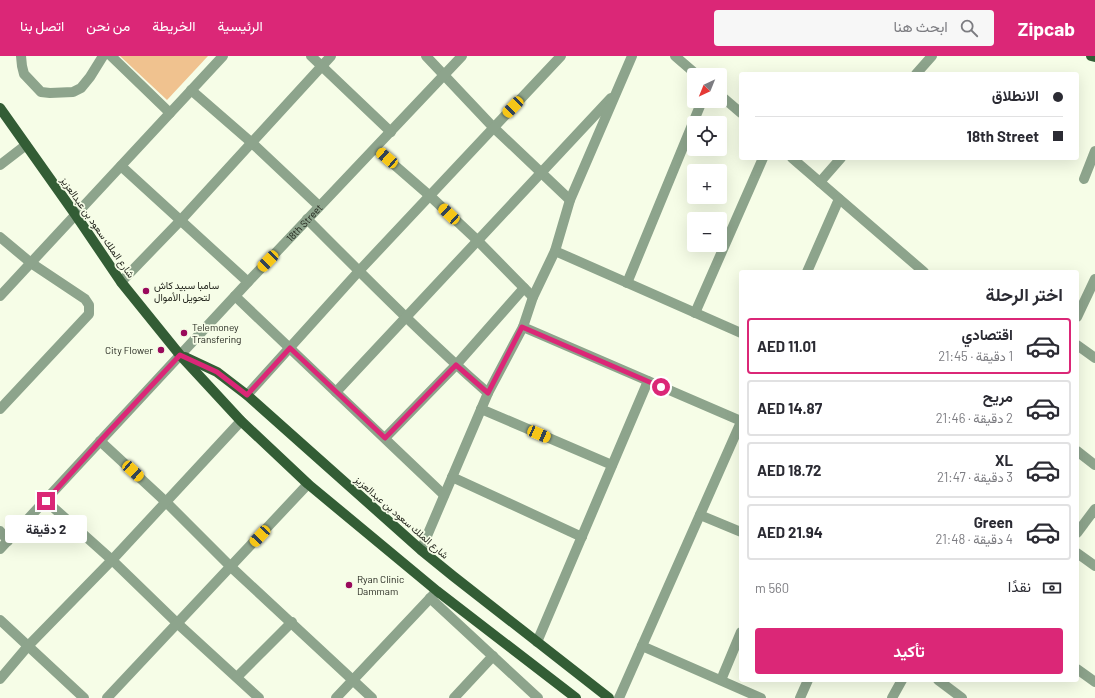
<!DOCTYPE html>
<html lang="ar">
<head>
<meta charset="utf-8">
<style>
  :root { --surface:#fff; --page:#f7f7f7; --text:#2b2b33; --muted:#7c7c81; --line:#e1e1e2; --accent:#db2777 }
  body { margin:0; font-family:Barlow,Vazirmatn,sans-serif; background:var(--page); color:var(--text); direction:rtl; height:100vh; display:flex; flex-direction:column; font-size:15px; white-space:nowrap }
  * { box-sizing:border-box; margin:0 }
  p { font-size:13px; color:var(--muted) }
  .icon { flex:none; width:22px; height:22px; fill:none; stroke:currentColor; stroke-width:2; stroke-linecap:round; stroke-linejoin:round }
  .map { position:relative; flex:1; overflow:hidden; direction:ltr }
  .details { position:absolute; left:739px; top:214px; width:340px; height:412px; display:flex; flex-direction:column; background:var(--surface); border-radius:4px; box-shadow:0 4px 16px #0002; direction:rtl }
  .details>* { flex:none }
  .guide { position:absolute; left:739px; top:16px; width:340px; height:88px; border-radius:4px; box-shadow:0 4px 16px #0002; direction:rtl; display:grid; align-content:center; height:88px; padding:0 16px; background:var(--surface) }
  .needle { width:26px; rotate:223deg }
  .buttons { position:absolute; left:687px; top:12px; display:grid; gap:8px }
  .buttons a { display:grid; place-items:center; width:40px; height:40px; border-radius:4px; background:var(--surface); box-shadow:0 4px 16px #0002; font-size:20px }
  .end { position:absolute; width:18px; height:18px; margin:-9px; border:5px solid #db2777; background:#fff; box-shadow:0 0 0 2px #fff }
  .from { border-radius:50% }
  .bubble { position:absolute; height:28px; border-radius:4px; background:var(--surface); box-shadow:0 4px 16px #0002; font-size:13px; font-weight:700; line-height:28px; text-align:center; direction:rtl }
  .car { position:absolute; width:12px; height:24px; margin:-12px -6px; border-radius:5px; box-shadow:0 0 3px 1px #0007; background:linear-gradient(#f5c518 24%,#345 0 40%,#f5c518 0 76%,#345 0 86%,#f5c518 0) }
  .guide b { display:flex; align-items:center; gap:14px; height:38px; font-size:15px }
  .guide b+b { border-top:1px solid var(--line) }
  .guide i { width:10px; height:10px; background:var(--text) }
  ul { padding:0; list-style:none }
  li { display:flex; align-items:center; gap:12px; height:56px; margin:0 8px 6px; padding:0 8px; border:2px solid var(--line); border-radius:4px }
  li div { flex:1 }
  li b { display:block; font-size:15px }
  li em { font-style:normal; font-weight:700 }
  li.current { border-color:var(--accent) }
  li>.icon { width:36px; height:36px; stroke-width:1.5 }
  h2 { padding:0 16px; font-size:18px; line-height:48px }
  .pay { display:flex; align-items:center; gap:10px; height:44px; padding:0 16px; font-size:15px }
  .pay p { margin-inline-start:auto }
  .button { display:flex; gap:8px; margin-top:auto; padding:8px 16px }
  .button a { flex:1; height:46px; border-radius:4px; background:var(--accent); color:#fff; font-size:16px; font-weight:700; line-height:46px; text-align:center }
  header { display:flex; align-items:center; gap:24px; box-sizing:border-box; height:56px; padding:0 20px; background:var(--accent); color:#fff }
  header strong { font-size:19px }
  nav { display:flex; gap:22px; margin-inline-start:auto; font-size:14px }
  .search { width:280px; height:36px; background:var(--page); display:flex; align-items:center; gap:10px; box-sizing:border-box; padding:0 14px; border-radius:4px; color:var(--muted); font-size:15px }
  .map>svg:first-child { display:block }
  .green { fill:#f0c28f }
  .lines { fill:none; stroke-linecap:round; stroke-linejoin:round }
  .minor { stroke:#8da48c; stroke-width:10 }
  .major { stroke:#335d35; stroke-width:10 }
  .route { stroke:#db2777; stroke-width:5 }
  .poi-dot { fill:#99095b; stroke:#f6fde7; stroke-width:1.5 }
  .labels { text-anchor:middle; stroke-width:3.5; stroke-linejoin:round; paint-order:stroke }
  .street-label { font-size:10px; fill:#1e2018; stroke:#f6fde7 }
  .poi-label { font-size:10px; fill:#1e2018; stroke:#f6fde7; text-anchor:start }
</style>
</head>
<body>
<header>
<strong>Zipcab</strong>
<div class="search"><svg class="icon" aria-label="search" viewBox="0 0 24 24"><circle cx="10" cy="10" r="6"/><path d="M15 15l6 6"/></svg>ابحث هنا</div>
<nav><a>الرئيسية</a><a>الخريطة</a><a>من نحن</a><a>اتصل بنا</a></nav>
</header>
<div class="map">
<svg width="1095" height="642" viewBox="0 0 1095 642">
  <rect width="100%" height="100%" fill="#f6fde7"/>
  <!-- green -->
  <polygon class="green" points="120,0 208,0 167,44"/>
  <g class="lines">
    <!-- minor -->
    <g class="minor">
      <polyline points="21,0 22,10 24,18 41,36 50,37 73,36 81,32 90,21 103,0"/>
      <polyline points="111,0 170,57"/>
      <polyline points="311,0 391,76"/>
      <polyline points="426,0 493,71 570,144"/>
      <polyline points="675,0 697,19"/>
      <polyline points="916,18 932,0"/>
      <polyline points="191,34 252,87 319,150"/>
      <polyline points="720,39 741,57"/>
      <polyline points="376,93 430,140 477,184 533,241"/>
      <polyline points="792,102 924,216"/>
      <polyline points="0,109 26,89"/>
      <polyline points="121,110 248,226"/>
      <polyline points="1084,123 1095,95"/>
      <polyline points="820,126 841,102"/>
      <path d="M307 163C366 222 425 282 488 337"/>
      <polyline points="0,181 31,207 85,243 89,249 89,258 0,353"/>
      <polyline points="555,195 741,277"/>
      <polyline points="807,216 839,143"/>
      <polyline points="121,226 180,165 331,0"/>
      <polyline points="627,227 702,45"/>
      <polyline points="0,240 223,0"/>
      <polyline points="235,240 444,439"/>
      <polyline points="695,257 763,102"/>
      <polyline points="1077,261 1095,223"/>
      <polyline points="523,271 741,365"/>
      <polyline points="1077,289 1095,302"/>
      <polyline points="336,336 611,42"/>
      <polyline points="247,339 359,215 561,0"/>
      <polyline points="481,353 612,409"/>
      <polyline points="385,382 456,309 524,232"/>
      <polyline points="100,385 166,446 231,511 372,642"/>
      <polyline points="1077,395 1095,409"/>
      <polyline points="452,421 582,481"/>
      <polyline points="46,445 112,504 177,567 259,642"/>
      <polyline points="700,459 741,476"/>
      <polyline points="0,475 8,485"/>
      <polyline points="1077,477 1095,453"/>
      <path id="s1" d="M0 493 248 226 462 0"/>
      <polyline points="421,494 488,337 523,271 533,241 555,195 570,144 632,0"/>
      <polyline points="1077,497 1095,510"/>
      <polyline points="430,542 538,642"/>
      <polyline points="0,564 84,642"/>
      <polyline points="537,586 648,325"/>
      <polyline points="642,590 761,642"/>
      <polyline points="1077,613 1095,626"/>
      <polyline points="237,621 292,566"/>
      <polyline points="0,623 28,590 112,504 241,365"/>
      <polyline points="721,624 741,576"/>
      <polyline points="938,624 962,642"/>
      <polyline points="107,642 308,428"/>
      <polyline points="336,642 435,537"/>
      <polyline points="454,642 493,600"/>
      <polyline points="619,642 741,366"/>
      <polyline points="800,642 808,624"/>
      <polyline points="892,642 902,624"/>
    </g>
    <!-- major -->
    <g class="major">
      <polyline points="1091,0 1095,1"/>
      <polyline points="0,52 75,158 121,226 180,299 241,365 308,428 437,535 576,642"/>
      <polyline points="185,301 217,316 247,339 421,494 453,520 609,642"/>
    </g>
  </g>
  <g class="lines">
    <!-- route -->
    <polyline class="route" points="46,445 100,385 180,299 217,316 247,339 290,292 385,382 456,309 488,337 522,271 661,331"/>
  </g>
  <!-- markers -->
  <g class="poi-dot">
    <circle cx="146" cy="235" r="4"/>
    <circle cx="184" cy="277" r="4"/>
    <circle cx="161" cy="294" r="4"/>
    <circle cx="349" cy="529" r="4"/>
  </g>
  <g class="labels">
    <!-- street labels -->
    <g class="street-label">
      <text dy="4" stroke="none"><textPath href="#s1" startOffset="446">18th Street</textPath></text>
      <text transform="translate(98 171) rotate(55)" y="4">شارع الملك سعود بن عبدالعزيز</text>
      <text transform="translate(402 461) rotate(41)" y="4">شارع الملك سعود بن عبدالعزيز</text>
    </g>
    <!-- poi labels -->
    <g class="poi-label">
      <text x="154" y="233">سامبا سبيد كاش<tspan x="154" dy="12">لتحويل الأموال</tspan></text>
      <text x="192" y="275">Telemoney<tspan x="192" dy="12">Transfering</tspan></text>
      <text x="153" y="298" text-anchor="end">City Flower</text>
      <text x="357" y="527">Ryan Clinic<tspan x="357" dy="12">Dammam</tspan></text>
    </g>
  </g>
</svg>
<div class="buttons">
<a><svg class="needle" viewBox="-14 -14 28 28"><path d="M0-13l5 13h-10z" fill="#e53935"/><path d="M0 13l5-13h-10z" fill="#7c7c81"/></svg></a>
<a><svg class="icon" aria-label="locate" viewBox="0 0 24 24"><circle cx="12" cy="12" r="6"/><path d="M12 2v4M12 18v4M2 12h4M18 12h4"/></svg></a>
<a>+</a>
<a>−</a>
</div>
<i class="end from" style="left:661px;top:331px"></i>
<i class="end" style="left:46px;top:445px"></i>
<div class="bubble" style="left:5px;top:459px;width:82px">2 دقيقة</div>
<i class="car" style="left:513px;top:51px;rotate:224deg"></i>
<i class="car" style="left:387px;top:102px;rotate:311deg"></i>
<i class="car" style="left:449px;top:158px;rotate:313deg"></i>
<i class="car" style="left:268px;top:205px;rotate:224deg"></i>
<i class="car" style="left:539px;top:378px;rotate:113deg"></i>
<i class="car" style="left:133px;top:415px;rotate:132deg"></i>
<i class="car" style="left:260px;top:480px;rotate:223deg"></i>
<div class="guide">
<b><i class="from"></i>الانطلاق</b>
<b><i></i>18th Street</b>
</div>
<section class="details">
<h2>اختر الرحلة</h2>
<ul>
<li class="current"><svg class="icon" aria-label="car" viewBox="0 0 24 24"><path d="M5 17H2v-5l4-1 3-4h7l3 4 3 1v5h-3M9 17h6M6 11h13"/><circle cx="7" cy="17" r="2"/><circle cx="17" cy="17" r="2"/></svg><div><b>اقتصادي</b><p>1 دقيقة · 21:45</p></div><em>AED 11.01</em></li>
<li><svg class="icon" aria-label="car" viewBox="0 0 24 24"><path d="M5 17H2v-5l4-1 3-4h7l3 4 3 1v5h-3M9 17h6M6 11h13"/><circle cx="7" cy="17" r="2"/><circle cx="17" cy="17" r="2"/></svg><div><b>مريح</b><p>2 دقيقة · 21:46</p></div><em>AED 14.87</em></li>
<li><svg class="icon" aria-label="car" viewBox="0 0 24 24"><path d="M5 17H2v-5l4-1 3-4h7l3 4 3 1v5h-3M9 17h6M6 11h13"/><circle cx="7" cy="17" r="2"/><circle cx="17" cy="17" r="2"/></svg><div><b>XL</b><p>3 دقيقة · 21:47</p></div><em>AED 18.72</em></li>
<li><svg class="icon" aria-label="car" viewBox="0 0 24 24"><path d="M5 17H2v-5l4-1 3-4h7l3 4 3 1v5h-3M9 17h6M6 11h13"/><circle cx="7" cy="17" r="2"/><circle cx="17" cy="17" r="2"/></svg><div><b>Green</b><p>4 دقيقة · 21:48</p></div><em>AED 21.94</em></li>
</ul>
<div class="pay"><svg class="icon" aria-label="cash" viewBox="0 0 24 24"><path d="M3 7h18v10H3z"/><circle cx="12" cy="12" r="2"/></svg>نقدًا<p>560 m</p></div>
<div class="button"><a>تأكيد</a></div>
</section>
</div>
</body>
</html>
